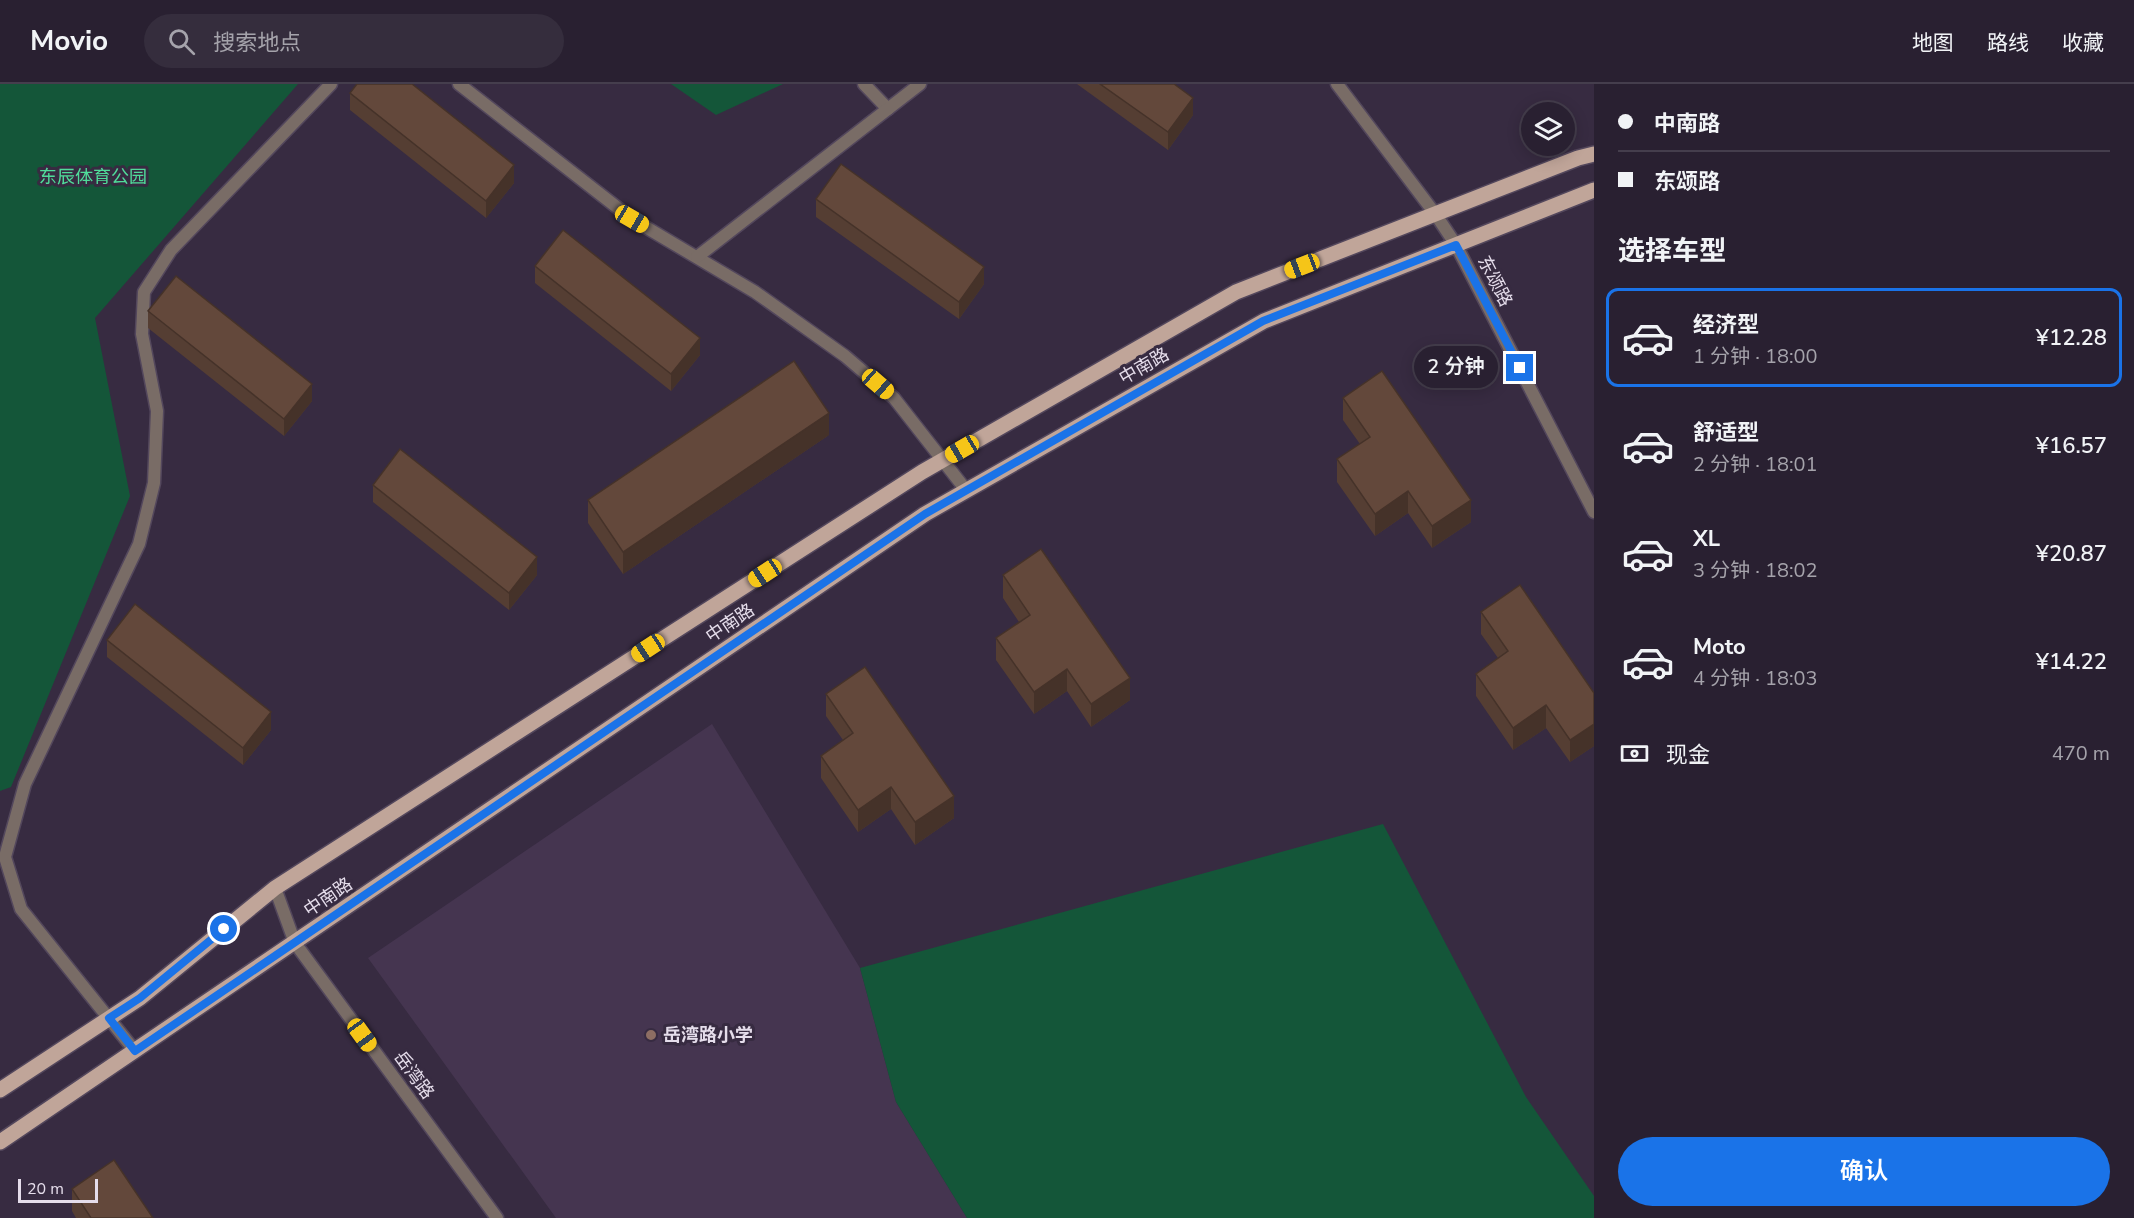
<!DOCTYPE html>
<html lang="zh">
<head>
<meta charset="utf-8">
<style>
  :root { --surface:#292031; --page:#352d3d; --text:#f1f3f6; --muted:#a5a3ab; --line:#453e4d; --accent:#1a73e8 }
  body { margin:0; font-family:"Nunito Sans","Noto Sans SC",sans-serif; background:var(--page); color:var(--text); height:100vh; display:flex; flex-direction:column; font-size:22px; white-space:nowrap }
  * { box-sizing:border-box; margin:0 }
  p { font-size:20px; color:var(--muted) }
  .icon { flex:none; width:33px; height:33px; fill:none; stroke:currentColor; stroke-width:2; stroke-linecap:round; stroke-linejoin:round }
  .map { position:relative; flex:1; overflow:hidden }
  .side { display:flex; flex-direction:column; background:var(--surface); width:540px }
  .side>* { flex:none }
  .top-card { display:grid; align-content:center; height:132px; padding:0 24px; background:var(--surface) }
  .fabs { position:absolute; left:1521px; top:18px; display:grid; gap:12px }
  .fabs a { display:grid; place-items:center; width:54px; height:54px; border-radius:50%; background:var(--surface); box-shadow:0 3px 15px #0003,0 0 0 2px var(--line); font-size:30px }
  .scale { position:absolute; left:18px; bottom:15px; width:80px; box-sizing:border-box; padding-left:6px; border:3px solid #e5ddeb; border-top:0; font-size:16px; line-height:21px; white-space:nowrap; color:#e5ddeb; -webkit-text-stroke:4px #372b41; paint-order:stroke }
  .end { position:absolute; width:27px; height:27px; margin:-14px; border:8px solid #1a73e8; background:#fff; box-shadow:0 0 0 3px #fff }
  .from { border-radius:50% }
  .bubble { position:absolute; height:42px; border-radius:21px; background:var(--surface); box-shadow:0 3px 15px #0003,0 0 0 2px var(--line); font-size:20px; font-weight:600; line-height:42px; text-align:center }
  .car { position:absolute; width:18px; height:36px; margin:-18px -9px; border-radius:8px; box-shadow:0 0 4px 2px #0007; background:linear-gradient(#f5c518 24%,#345 0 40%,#f5c518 0 76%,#345 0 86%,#f5c518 0) }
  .top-card b { display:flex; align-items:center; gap:21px; height:57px; font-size:22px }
  .top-card b+b { border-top:2px solid var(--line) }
  .top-card i { width:15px; height:15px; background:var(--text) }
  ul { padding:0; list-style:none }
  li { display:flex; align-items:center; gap:18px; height:99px; margin:0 12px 9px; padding:0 12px; border:3px solid transparent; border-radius:12px }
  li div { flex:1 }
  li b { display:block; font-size:22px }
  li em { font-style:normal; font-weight:600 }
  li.on { border-color:var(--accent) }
  li>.icon { width:54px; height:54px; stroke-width:1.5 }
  h2 { padding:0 24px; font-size:27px; line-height:72px }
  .pay { display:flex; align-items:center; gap:15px; height:66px; padding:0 24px; font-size:22px }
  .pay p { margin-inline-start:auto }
  .action { display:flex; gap:12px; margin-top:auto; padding:12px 24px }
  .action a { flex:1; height:69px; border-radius:36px; background:var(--accent); color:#fff; font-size:24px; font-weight:600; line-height:69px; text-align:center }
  header { display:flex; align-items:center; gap:36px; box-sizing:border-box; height:84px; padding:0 30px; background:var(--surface); border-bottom:2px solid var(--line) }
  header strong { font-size:28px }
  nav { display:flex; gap:33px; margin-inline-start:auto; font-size:21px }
  .search { width:420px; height:54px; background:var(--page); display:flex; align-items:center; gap:15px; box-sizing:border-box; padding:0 21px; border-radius:33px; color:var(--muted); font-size:22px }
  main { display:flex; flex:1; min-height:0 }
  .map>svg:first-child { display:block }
  .built { fill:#453550 }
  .green { fill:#145639 }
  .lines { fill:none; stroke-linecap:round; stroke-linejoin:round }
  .service-casing { stroke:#53475c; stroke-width:15 }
  .tertiary-casing { stroke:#53475c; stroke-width:15 }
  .primary-casing { stroke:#53475c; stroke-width:18 }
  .service { stroke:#796c66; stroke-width:12 }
  .tertiary { stroke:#796c66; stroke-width:12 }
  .primary { stroke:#c0a599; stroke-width:15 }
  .wall { fill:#553e33 }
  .shaded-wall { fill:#453229 }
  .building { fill:#63483b; stroke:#453229; stroke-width:1.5 }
  .route { stroke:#1a73e8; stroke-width:8 }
  .education-dot { fill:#8d6e63; stroke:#372b41; stroke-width:2 }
  .labels { text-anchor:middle; stroke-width:6; stroke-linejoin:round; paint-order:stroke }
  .park-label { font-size:18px; fill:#50dc9a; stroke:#372b41 }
  .street-label { font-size:18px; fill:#e5ddeb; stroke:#372b41 }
  .poi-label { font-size:18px; font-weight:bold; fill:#e5ddeb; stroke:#372b41; text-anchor:start }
</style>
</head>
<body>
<header>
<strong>Movio</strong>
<div class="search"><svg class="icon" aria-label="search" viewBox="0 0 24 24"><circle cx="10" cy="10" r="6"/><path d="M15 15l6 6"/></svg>搜索地点</div>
<nav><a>地图</a><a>路线</a><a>收藏</a></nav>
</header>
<main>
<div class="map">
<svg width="1594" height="1134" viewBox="0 0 1594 1134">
  <rect width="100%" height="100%" fill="#372b41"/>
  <!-- built -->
  <polygon class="built" points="712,640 860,884 896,1018 967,1134 556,1134 368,874"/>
  <!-- green -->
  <g class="green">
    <polygon points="0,0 298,0 95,234 130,412 11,703 0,707"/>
    <polygon points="671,0 783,0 716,31"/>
    <polygon points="1383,740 1526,1013 1594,1112 1594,1134 967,1134 896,1018 860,884"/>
  </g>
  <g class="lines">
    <defs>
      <g id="service">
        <polyline points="459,0 632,135 755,208 845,272 894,314 966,406"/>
        <polyline points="864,0 888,25"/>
        <polyline points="697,173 920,0"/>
        <polyline points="135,967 21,825 5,773 25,700 139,460 154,399 157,327 142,250 144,208 171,166 331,0"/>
      </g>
      <g id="tertiary">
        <polyline points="1337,0 1436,131 1456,161 1594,428"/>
        <polyline points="275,804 295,859 497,1134"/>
      </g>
      <g id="primary">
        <polyline points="0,1006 140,914 275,804 922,388 1236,208 1578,74 1594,70"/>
        <polyline points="0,1058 925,430 1264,237 1594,106"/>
      </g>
    </defs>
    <!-- service casing -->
    <use href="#service" class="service-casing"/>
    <!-- tertiary casing -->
    <use href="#tertiary" class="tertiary-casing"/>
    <!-- primary casing -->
    <use href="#primary" class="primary-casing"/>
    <!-- service -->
    <use href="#service" class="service"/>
    <!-- tertiary -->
    <use href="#tertiary" class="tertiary"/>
    <!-- primary -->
    <use href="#primary" class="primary"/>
  </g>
  <!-- wall -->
  <g class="wall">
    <polygon points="1077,0 1174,0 1193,31 1168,66"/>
    <polygon points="350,9 514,99 486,134 350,26"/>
    <polygon points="816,115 984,200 959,235 816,133"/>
    <polygon points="535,182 700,271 671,307 535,199"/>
    <polygon points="148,227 312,317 284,352 148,244"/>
    <polygon points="1343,314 1471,438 1432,464 1408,429 1375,452 1337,398 1337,375 1360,360 1343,336"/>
    <polygon points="829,351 623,490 588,439 588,416"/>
    <polygon points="373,401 537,491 509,526 373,418"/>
    <polygon points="1003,491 1130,616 1091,643 1067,607 1034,630 996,576 996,554 1019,538 1003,514"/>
    <polygon points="1481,528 1594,609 1594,662 1570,678 1546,644 1513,666 1476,612 1476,590 1498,574 1481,550"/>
    <polygon points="107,556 271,646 243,681 107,573"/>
    <polygon points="826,610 954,734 915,761 891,725 858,748 821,694 821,672 843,656 826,632"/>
    <polygon points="72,1105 153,1134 76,1134 72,1127"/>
  </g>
  <!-- shaded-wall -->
  <g class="shaded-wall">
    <polygon points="1193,14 1193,31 1168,66 1168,48"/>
    <polygon points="514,81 514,99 486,134 486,117"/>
    <polygon points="984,183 984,200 959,235 959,218"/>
    <polygon points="700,254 700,271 671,307 671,290"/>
    <polygon points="312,300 312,317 284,352 284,335"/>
    <polygon points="829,329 829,351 623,490 623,468"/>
    <polygon points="1408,407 1408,429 1375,452 1375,430"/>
    <polygon points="1471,416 1471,438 1432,464 1432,442"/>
    <polygon points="537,473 537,491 509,526 509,509"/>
    <polygon points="1067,585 1067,607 1034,630 1034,608"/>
    <polygon points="1130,594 1130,616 1091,643 1091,620"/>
    <polygon points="1546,621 1546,644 1513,666 1513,644"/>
    <polygon points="271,628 271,646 243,681 243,664"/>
    <polygon points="1594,640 1594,662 1570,678 1570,656"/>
    <polygon points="891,703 891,725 858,748 858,726"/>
    <polygon points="954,712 954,734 915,761 915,738"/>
  </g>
  <!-- building -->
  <g class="building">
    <polygon points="357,0 412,0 514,81 486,117 350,9"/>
    <polygon points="1100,0 1174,0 1193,14 1168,48"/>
    <polygon points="841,80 984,183 959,218 816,115"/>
    <polygon points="563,146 700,254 671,290 535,182"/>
    <polygon points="176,192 312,300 284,335 148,227"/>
    <polygon points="794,277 829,329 623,468 588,416"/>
    <polygon points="1382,287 1471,416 1432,442 1408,407 1375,430 1337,375 1370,353 1343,314"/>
    <polygon points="400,365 537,473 509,509 373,401"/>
    <polygon points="1041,465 1130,594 1091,620 1067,585 1034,608 996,554 1030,531 1003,491"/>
    <polygon points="1520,501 1594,609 1594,640 1570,656 1546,621 1513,644 1476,590 1508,567 1481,528"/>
    <polygon points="135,520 271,628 243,664 107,556"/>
    <polygon points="865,583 954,712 915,738 891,703 858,726 821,672 853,649 826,610"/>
    <polygon points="114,1076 153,1134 91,1134 72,1105"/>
  </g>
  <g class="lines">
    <!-- route -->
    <polyline class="route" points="224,845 140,914 109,934 135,967 925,430 1263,237 1456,161 1520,284"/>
  </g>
  <!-- markers -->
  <circle class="education-dot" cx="651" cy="951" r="6"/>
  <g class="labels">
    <!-- park labels -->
    <g class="park-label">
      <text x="93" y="99">东辰体育公园</text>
    </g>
    <!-- street labels -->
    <g class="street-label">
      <text transform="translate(1495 197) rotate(63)" y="6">东颂路</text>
      <text transform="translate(1144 282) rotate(-30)" y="6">中南路</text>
      <text transform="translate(730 539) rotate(-34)" y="6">中南路</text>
      <text transform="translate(328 813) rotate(-34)" y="6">中南路</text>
      <text transform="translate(414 991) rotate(54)" y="6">岳湾路</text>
    </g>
    <!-- poi labels -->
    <g class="poi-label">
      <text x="663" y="957">岳湾路小学</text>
    </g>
  </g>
</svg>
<div class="fabs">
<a><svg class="icon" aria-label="layers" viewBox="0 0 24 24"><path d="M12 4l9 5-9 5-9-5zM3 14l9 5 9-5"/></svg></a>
</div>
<div class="scale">20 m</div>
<i class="end from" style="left:224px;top:845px"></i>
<i class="end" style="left:1520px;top:284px"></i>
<div class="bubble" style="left:1414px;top:262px;width:84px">2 分钟</div>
<i class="car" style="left:632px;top:135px;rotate:120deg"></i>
<i class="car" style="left:1302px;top:182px;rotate:249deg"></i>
<i class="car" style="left:878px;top:300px;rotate:131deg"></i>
<i class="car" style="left:962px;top:365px;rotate:240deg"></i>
<i class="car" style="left:765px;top:489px;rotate:237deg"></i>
<i class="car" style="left:648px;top:564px;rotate:237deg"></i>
<i class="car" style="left:362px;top:951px;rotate:144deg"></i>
</div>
<section class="side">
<div class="top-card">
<b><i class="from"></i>中南路</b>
<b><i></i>东颂路</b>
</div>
<h2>选择车型</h2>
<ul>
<li class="on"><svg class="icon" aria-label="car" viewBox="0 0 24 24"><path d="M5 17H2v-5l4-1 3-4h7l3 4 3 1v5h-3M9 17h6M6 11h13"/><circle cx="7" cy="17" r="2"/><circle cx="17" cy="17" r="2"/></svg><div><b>经济型</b><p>1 分钟 · 18:00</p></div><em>¥12.28</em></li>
<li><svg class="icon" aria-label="car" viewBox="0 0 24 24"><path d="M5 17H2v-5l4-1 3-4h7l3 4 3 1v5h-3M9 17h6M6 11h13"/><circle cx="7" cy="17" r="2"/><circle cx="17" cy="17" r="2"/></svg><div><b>舒适型</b><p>2 分钟 · 18:01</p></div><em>¥16.57</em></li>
<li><svg class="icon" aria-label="car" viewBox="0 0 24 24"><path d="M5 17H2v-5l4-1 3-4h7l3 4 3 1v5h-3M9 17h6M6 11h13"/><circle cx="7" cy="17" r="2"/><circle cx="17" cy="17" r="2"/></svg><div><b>XL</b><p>3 分钟 · 18:02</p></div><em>¥20.87</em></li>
<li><svg class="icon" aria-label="car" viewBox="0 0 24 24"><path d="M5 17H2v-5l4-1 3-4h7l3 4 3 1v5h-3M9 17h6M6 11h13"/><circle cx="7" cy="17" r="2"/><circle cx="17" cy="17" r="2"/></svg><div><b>Moto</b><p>4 分钟 · 18:03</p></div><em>¥14.22</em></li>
</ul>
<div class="pay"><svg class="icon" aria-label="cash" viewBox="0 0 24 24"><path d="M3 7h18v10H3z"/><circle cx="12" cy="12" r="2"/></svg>现金<p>470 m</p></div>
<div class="action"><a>确认</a></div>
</section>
</main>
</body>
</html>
